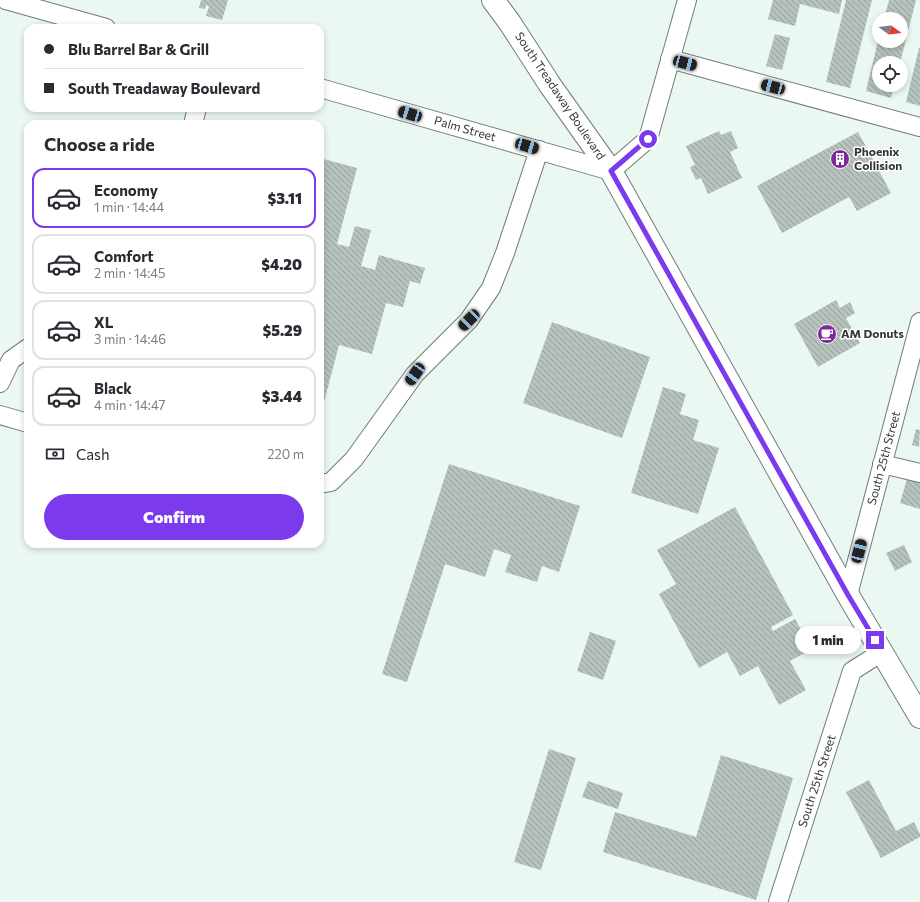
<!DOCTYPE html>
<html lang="en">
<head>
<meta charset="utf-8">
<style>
  :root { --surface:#fff; --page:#f2f2f3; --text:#2b2b33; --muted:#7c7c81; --line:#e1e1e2; --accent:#7c3aed }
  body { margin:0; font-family:Commissioner,sans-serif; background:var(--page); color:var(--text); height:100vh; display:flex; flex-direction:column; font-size:15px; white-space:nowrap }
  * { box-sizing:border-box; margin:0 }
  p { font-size:13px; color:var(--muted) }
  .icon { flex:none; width:22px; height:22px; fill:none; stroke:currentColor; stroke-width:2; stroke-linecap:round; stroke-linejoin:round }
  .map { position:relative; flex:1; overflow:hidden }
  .details { position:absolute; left:24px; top:120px; width:300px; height:428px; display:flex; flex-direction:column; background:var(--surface); border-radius:12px; box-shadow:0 2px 6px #0003 }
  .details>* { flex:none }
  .top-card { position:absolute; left:24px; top:24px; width:300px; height:88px; border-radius:12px; box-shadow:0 2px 6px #0003; display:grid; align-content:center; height:88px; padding:0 20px; background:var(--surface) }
  .needle { width:26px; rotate:105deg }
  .fabs { position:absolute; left:872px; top:12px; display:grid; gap:8px }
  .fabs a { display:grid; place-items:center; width:36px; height:36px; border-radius:50%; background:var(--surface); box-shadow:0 2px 6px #0003; font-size:20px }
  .end { position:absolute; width:18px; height:18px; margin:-9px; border:5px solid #7c3aed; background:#fff; box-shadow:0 0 0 2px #fff }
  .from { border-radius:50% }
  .bubble { position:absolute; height:28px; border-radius:14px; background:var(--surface); box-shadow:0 2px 6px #0003; font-size:13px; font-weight:800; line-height:28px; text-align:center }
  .car { position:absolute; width:12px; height:24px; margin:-12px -6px; border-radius:5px; box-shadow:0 0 3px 1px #0007; background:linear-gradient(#222 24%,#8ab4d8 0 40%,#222 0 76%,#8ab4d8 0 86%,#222 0) }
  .top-card b { display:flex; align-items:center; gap:14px; height:38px; font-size:15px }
  .top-card b+b { border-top:1px solid var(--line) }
  .top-card i { width:10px; height:10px; background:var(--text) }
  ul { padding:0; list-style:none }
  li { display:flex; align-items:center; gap:12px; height:60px; margin:0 8px 6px; padding:0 12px; border:2px solid var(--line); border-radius:12px }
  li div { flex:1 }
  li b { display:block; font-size:15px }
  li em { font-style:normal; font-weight:800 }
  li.active { border-color:var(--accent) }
  li>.icon { width:36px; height:36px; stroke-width:1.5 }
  h2 { padding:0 20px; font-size:18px; line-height:48px }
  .pay { display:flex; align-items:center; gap:10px; height:44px; padding:0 20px; font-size:15px }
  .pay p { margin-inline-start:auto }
  .primary-button { display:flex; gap:8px; margin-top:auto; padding:8px 20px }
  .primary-button a { flex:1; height:46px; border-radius:24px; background:var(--accent); color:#fff; font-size:16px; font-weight:800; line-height:46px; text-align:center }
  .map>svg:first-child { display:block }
  .building { fill:url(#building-back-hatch) }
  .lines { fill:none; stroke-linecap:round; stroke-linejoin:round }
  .minor-casing { stroke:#717c77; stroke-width:20 }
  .major-casing { stroke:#717c77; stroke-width:24 }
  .minor { stroke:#fff; stroke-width:18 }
  .major { stroke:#fff; stroke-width:22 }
  .route { stroke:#7c3aed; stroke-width:5 }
  .labels { text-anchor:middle; stroke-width:3; stroke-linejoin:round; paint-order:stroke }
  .street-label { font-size:12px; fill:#323835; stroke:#fff }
  .poi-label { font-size:12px; font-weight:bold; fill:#323835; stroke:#fff; text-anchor:start }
</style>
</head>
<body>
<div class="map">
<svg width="920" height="902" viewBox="0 0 920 902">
  <defs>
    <pattern id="building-back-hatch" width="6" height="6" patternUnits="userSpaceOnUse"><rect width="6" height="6" fill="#b6c3bd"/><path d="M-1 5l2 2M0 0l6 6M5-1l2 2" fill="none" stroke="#959f9a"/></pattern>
  </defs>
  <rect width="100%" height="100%" fill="#ebf8f2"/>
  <!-- building -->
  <g class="building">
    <polygon points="201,0 228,0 222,20 206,16 209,6 206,5 205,9 199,8"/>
    <polygon points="773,0 842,0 839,14 800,4 795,26 768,19"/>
    <polygon points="846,0 872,0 850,88 826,82"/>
    <polygon points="889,0 916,0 900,63 879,63 879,85 894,85 891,98 866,91 878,41 901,41 901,19 884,19"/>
    <polygon points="775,34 790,38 782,70 766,66"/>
    <polygon points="919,48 920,48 920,106 906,102"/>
    <polygon points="719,131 721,135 731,131 738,148 730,152 742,178 708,194 701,178 696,180 690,167 695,165 686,146"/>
    <polygon points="858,132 891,193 857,211 849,197 782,233 757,186"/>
    <polygon points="320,158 357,168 337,244 349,247 355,226 371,230 361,266 375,270 379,255 425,268 420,284 410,281 403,307 386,303 372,354 339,345 322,410 320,410"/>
    <polygon points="836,300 840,308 850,302 855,313 846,318 860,343 818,367 794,324"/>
    <polygon points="552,322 650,357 622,438 523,403"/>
    <polygon points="663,387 686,394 680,414 699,420 693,440 719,448 698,514 631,493"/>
    <polygon points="916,429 920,430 919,447 912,445"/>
    <polygon points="449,464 580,506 559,572 542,566 537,582 505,572 511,555 494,549 485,577 445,564 407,682 382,674"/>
    <polygon points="908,475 920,478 920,509 900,503"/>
    <polygon points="735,507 793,615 771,627 773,631 795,619 812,649 790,661 806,690 779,705 758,666 740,676 727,652 699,668 659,594 676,584 657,550"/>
    <polygon points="904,545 912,562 895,571 886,553"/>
    <polygon points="590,632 616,641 603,680 577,671"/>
    <polygon points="549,749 576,758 541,870 514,862"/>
    <polygon points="721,755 793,778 756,900 603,852 615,812 696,837"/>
    <polygon points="869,780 896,831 914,822 920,834 920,837 881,858 846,792"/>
    <polygon points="588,781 623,793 618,809 582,797"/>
  </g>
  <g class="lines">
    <defs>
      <g id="minor">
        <polyline points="6,0 106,28"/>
        <polyline points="670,59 920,127"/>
        <polyline points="320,88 611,171 648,139 687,0"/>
        <polyline points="193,124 197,108"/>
        <polyline points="0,383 11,360 28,348"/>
        <polyline points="0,415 28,423"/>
        <polyline points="882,464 920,473"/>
        <polyline points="320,484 331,482 354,459 415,374 469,320 491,288 505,253 539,150"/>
        <polyline points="848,595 920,322"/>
        <polyline points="778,902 852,671 882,652"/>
      </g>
      <polyline id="major" points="493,0 510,23 550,85 611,171 848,595 920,717"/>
    </defs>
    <!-- minor casing -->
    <use href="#minor" class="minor-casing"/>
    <!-- major casing -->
    <use href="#major" class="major-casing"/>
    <!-- minor -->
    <use href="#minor" class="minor"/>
    <!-- major -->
    <use href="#major" class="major"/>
  </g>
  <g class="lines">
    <!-- route -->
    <polyline class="route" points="648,139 611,171 848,595 875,640"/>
  </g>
  <!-- icons -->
  <defs>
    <symbol id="building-disc" viewBox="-11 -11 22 22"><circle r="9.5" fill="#7d2998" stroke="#fff"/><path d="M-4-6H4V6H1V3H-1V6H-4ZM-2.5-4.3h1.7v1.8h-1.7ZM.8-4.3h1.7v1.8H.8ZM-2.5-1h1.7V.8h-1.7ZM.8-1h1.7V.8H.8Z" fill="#fff"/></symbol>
    <symbol id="cafe-disc" viewBox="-11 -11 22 22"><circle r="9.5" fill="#7d2998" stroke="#fff"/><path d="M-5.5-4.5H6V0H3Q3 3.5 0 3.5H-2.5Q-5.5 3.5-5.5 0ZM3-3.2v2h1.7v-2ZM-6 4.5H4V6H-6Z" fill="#fff"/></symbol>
  </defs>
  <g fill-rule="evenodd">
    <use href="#building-disc" x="829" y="148" width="22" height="22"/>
    <use href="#cafe-disc" x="816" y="323" width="22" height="22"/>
  </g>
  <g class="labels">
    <!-- street labels -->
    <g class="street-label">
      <text transform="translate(560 96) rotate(56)" y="4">South Treadaway Boulevard</text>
      <text transform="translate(465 129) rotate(16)" y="4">Palm Street</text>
      <text transform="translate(884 458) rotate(-75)" y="4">South 25th Street</text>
      <text transform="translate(817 781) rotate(-72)" y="4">South 25th Street</text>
    </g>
    <!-- poi labels -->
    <g class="poi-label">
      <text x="854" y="156">Phoenix<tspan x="854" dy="14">Collision</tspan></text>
      <text x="841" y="338">AM Donuts</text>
    </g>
  </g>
</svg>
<div class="fabs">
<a><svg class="needle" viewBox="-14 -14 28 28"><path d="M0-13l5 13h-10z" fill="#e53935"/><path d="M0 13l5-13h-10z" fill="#7c7c81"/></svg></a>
<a><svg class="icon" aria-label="locate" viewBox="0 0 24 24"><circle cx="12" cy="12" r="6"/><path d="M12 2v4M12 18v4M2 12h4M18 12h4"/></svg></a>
</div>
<i class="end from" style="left:648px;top:139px"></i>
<i class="end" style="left:875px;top:640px"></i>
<div class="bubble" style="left:795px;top:626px;width:66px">1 min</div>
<i class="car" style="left:685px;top:63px;rotate:105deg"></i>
<i class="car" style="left:773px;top:87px;rotate:285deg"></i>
<i class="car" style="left:410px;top:114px;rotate:286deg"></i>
<i class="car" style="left:527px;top:146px;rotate:106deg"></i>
<i class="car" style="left:469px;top:320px;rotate:225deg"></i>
<i class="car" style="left:415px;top:374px;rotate:215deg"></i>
<i class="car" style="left:859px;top:551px;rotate:15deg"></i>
<div class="top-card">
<b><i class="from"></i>Blu Barrel Bar &amp; Grill</b>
<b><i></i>South Treadaway Boulevard</b>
</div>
<section class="details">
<h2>Choose a ride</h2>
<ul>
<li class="active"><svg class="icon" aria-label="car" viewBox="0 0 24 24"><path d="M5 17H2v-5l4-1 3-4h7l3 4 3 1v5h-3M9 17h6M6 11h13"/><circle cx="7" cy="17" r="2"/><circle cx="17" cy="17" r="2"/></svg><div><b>Economy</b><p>1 min · 14:44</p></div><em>$3.11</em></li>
<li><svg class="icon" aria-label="car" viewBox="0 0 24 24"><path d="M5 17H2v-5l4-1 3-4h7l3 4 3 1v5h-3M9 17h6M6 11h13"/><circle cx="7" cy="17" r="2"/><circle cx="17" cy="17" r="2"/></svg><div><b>Comfort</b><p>2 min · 14:45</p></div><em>$4.20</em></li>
<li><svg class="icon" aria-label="car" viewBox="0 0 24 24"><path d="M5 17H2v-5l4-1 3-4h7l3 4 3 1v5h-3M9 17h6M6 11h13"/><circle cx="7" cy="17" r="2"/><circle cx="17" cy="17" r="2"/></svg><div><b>XL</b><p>3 min · 14:46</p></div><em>$5.29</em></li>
<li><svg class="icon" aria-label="car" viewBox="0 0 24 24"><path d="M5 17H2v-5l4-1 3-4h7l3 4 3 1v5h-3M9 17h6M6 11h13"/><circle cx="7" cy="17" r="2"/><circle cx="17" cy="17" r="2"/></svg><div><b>Black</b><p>4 min · 14:47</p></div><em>$3.44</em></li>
</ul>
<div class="pay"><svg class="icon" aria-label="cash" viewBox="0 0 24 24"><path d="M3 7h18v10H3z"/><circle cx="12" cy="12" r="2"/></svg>Cash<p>220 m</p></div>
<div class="primary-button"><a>Confirm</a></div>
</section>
</div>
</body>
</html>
